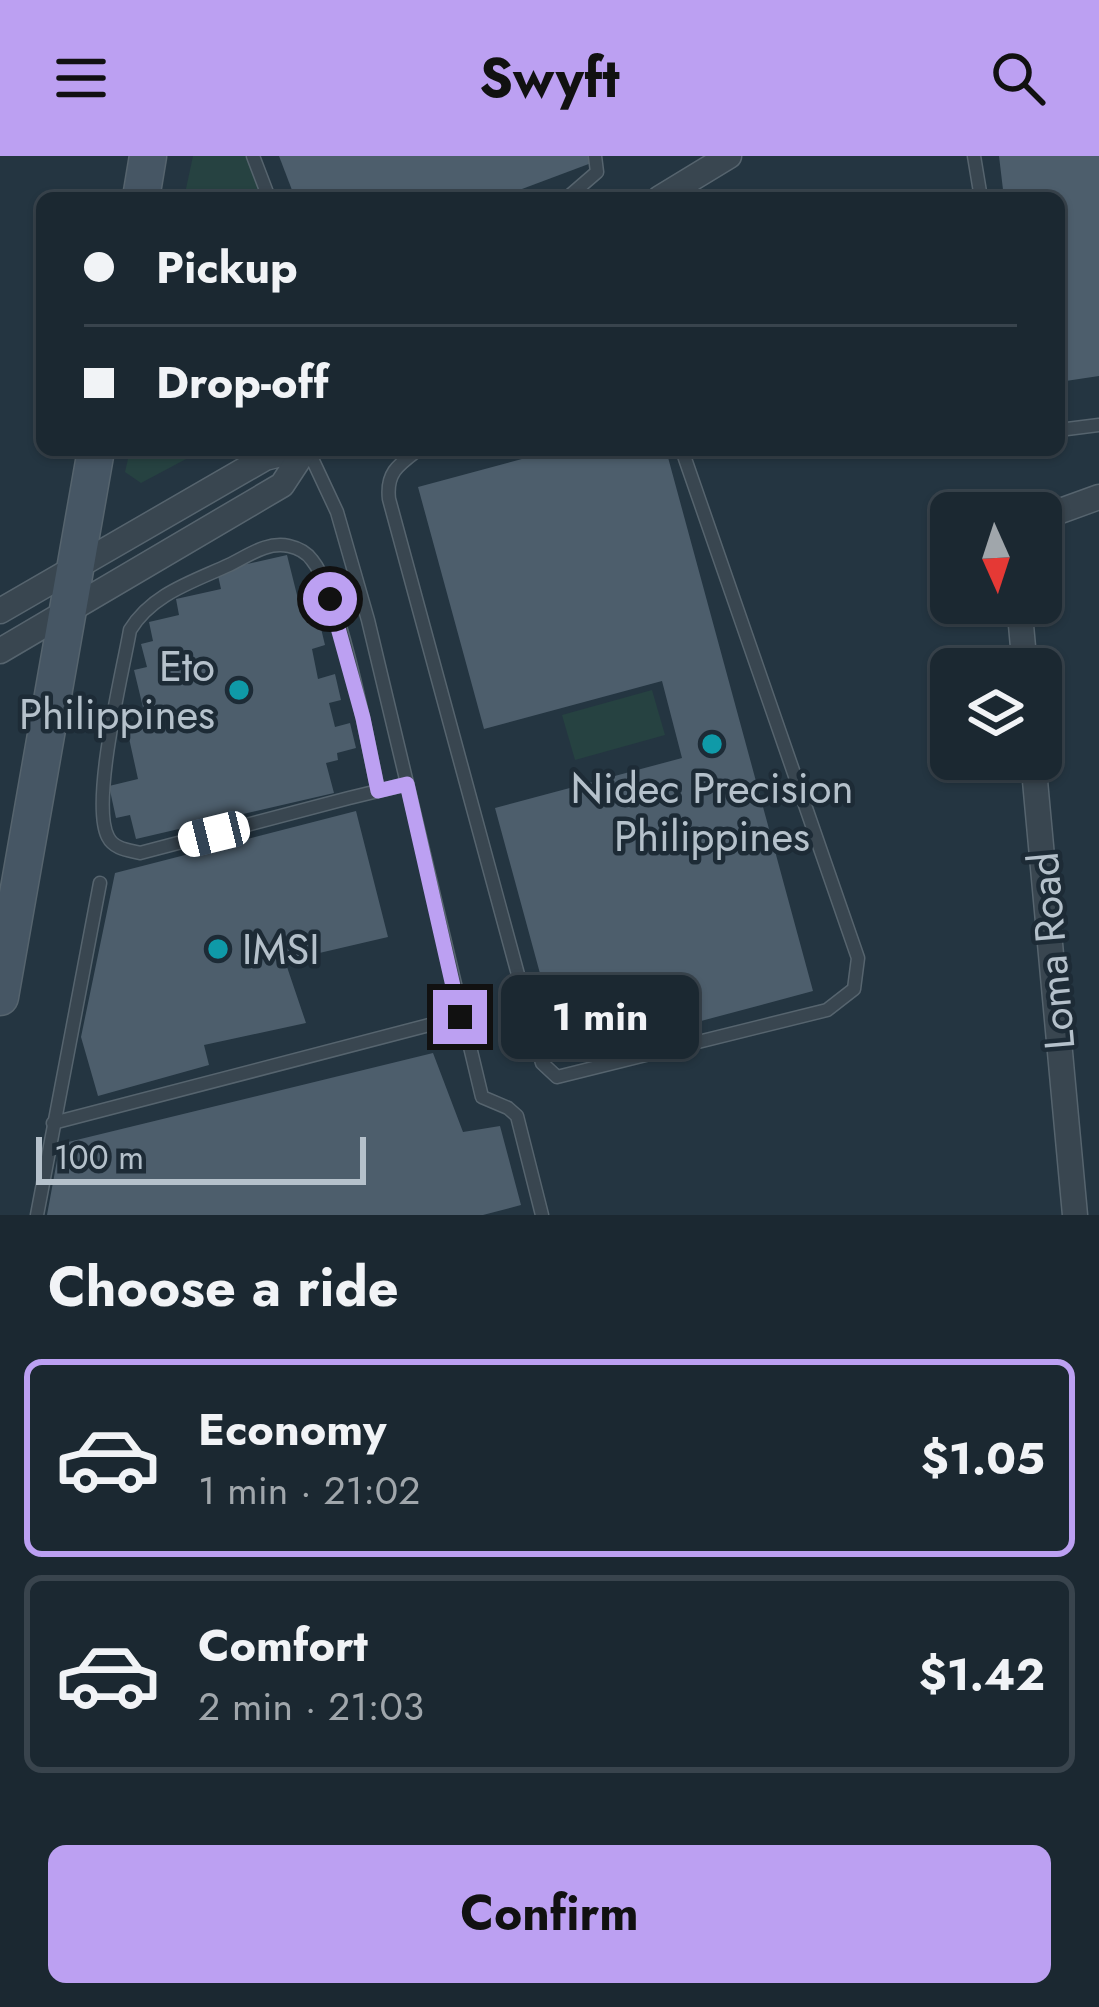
<!DOCTYPE html>
<html lang="en">
<head>
<meta charset="utf-8">
<style>
  :root { --surface:#1b2831; --page:#243039; --text:#f1f3f6; --muted:#a0a6ab; --line:#39444d; --accent:#bca0f2 }
  body { margin:0; font-family:Jost,sans-serif; background:var(--page); color:var(--text); height:100vh; display:flex; flex-direction:column; font-size:45px; white-space:nowrap }
  * { box-sizing:border-box; margin:0 }
  p { font-size:39px; color:var(--muted) }
  .icon { flex:none; width:66px; height:66px; fill:none; stroke:currentColor; stroke-width:2; stroke-linecap:round; stroke-linejoin:round }
  .map { position:relative; height:1059px; overflow:hidden }
  .side { display:flex; flex-direction:column; background:var(--surface); flex:1 }
  .side>* { flex:none }
  .guide { position:absolute; left:36px; top:36px; width:1029px; height:264px; border-radius:18px; box-shadow:0 3px 9px #0004,0 0 0 3px var(--line); display:grid; align-content:center; height:264px; padding:0 48px; background:var(--surface) }
  .needle { width:78px; rotate:177deg }
  .tools { position:absolute; left:930px; top:336px; display:grid; gap:24px }
  .tools a { display:grid; place-items:center; width:132px; height:132px; border-radius:18px; background:var(--surface); box-shadow:0 3px 9px #0004,0 0 0 3px var(--line); font-size:60px }
  .scale { position:absolute; left:36px; bottom:30px; width:330px; box-sizing:border-box; padding-left:12px; border:6px solid #b5c1cb; border-top:0; font-size:33px; line-height:42px; white-space:nowrap; color:#b5c1cb; -webkit-text-stroke:9px #1d2b36; paint-order:stroke }
  .end { position:absolute; width:54px; height:54px; margin:-27px; border:15px solid #bca0f2; background:#111; box-shadow:0 0 0 6px #111 }
  .from { border-radius:50% }
  .bubble { position:absolute; height:84px; border-radius:18px; background:var(--surface); box-shadow:0 3px 9px #0004,0 0 0 3px var(--line); font-size:39px; font-weight:700; line-height:84px; text-align:center }
  .car { position:absolute; width:36px; height:72px; margin:-36px -18px; border-radius:15px; box-shadow:0 0 9px 3px #0007; background:linear-gradient(#fff 24%,#345 0 40%,#fff 0 76%,#345 0 86%,#fff 0) }
  .guide b { display:flex; align-items:center; gap:42px; height:114px; font-size:45px }
  .guide b+b { border-top:3px solid var(--line) }
  .guide i { width:30px; height:30px; background:var(--text) }
  ul { padding:0; list-style:none }
  li { display:flex; align-items:center; gap:36px; height:198px; margin:0 24px 18px; padding:0 24px; border:6px solid var(--line); border-radius:18px }
  li div { flex:1 }
  li b { display:block; font-size:45px }
  li em { font-style:normal; font-weight:700 }
  li.active { border-color:var(--accent) }
  li>.icon { width:108px; height:108px; stroke-width:1.5 }
  h2 { padding:0 48px; font-size:54px; line-height:144px }
  .cta { display:flex; gap:24px; margin-top:auto; padding:24px 48px }
  .cta a { flex:1; height:138px; border-radius:18px; background:var(--accent); color:#111; font-size:48px; font-weight:700; line-height:138px; text-align:center }
  header { display:flex; justify-content:space-between; align-items:center; height:156px; padding:0 48px; background:var(--accent); color:#111; font-size:54px; font-weight:700 }
  .map>svg:first-child { display:block }
  .green { fill:#264241 }
  .building { fill:#4d5e6c }
  .lines { fill:none; stroke-linecap:round; stroke-linejoin:round }
  .service-casing { stroke:#56646e; stroke-width:15 }
  .minor-casing { stroke:#56646e; stroke-width:27 }
  .secondary-casing { stroke:#56646e; stroke-width:39 }
  .service { stroke:#394650; stroke-width:12 }
  .minor { stroke:#394650; stroke-width:24 }
  .secondary { stroke:#465664; stroke-width:36 }
  .route { stroke:#bca0f2; stroke-width:15 }
  .culture-dot { fill:#0f9aa8; stroke:#1d2b36; stroke-width:4.5 }
  .labels { text-anchor:middle; stroke-width:9; stroke-linejoin:round; paint-order:stroke }
  .poi-label { font-size:42px; fill:#b5c1cb; stroke:#1d2b36; text-anchor:end }
  .street-label { font-size:42px; fill:#b5c1cb; stroke:#1d2b36 }
</style>
</head>
<body>
<header><svg class="icon" aria-label="menu" viewBox="0 0 24 24"><path d="M4 6h16M4 12h16M4 18h16"/></svg>Swyft<svg class="icon" aria-label="search" viewBox="0 0 24 24"><circle cx="10" cy="10" r="6"/><path d="M15 15l6 6"/></svg></header>
<div class="map">
<svg width="1099" height="1059" viewBox="0 0 1099 1059">
  <rect width="100%" height="100%" fill="#243541"/>
  <!-- green -->
  <g class="green">
    <polygon points="193,0 251,0 265,42 184,42"/>
    <polygon points="130,294 203,294 141,327 125,316"/>
    <polygon points="652,534 665,579 575,604 562,559"/>
  </g>
  <!-- building -->
  <g class="building">
    <polygon points="279,0 592,0 594,6 498,42 295,42"/>
    <polygon points="999,0 1099,0 1099,220 1059,226 1059,42 1004,42"/>
    <polygon points="555,294 666,294 813,835 563,902 495,652 682,602 662,525 484,573 418,331"/>
    <polygon points="287,399 298,443 313,439 325,489 312,493 318,523 335,518 341,544 329,547 335,571 350,567 356,592 337,597 338,604 326,607 334,637 136,683 130,659 116,662 109,630 138,623 127,573 147,568 134,514 147,511 141,488 153,485 149,466 179,459 176,443 221,433 217,415"/>
    <polygon points="356,655 388,781 285,805 306,867 204,889 209,909 98,940 81,881 115,717"/>
    <polygon points="433,897 463,976 500,970 521,1049 483,1059 47,1059 60,988"/>
  </g>
  <g class="lines">
    <defs>
      <g id="service">
        <polyline points="253,0 269,42"/>
        <polyline points="974,0 981,42"/>
        <polyline points="567,42 597,16 595,0"/>
        <polyline points="1059,274 1099,269"/>
        <polyline points="308,294 337,356 368,464 482,941 508,952 517,960 542,1059"/>
        <path d="M418 294C398 309 386 317 389 343L542 907 557 921 827 854 854 833 858 802 682 294"/>
        <path d="M378 635C368 586 340 438 312 404 307 397 298 392 289 390 267 385 248 400 229 409 192 426 152 438 130 474 123 515 90 647 108 681 114 693 128 694 140 697L349 642 407 628"/>
        <polyline points="53,967 460,861"/>
        <polyline points="37,1059 100,727"/>
      </g>
      <g id="minor">
        <polyline points="660,42 729,0"/>
        <polyline points="1041,362 1099,341"/>
        <polyline points="1019,447 1025,513"/>
        <polyline points="0,455 265,302 297,294"/>
        <polyline points="0,495 282,329 305,294"/>
        <polyline points="1033,603 1075,1059"/>
      </g>
      <g id="secondary">
        <polyline points="141,42 148,0"/>
        <polyline points="0,841 96,294"/>
      </g>
    </defs>
    <!-- service casing -->
    <use href="#service" class="service-casing"/>
    <!-- minor casing -->
    <use href="#minor" class="minor-casing"/>
    <!-- secondary casing -->
    <use href="#secondary" class="secondary-casing"/>
    <!-- service -->
    <use href="#service" class="service"/>
    <!-- minor -->
    <use href="#minor" class="minor"/>
    <!-- secondary -->
    <use href="#secondary" class="secondary"/>
  </g>
  <g class="lines">
    <!-- route -->
    <polyline class="route" points="330,443 363,562 378,635 407,628 460,861"/>
  </g>
  <!-- markers -->
  <g class="culture-dot">
    <circle cx="239" cy="534" r="12"/>
    <circle cx="712" cy="588" r="12"/>
    <circle cx="218" cy="793" r="12"/>
  </g>
  <g class="labels">
    <!-- poi labels -->
    <g class="poi-label">
      <text x="215" y="525">Eto<tspan x="215" dy="48">Philippines</tspan></text>
      <text x="712" y="647" text-anchor="middle">Nidec Precision<tspan x="712" dy="48">Philippines</tspan></text>
      <text x="242" y="808" text-anchor="start">IMSI</text>
    </g>
    <!-- street labels -->
    <g class="street-label">
      <text transform="translate(1051 795) rotate(-95)" y="15">Loma Road</text>
    </g>
  </g>
</svg>
<div class="tools">
<a><svg class="needle" viewBox="-14 -14 28 28"><path d="M0-13l5 13h-10z" fill="#e53935"/><path d="M0 13l5-13h-10z" fill="#a0a6ab"/></svg></a>
<a><svg class="icon" aria-label="layers" viewBox="0 0 24 24"><path d="M12 4l9 5-9 5-9-5zM3 14l9 5 9-5"/></svg></a>
</div>
<div class="scale">100 m</div>
<i class="end from" style="left:330px;top:443px"></i>
<i class="end" style="left:460px;top:861px"></i>
<div class="bubble" style="left:501px;top:819px;width:198px">1 min</div>
<i class="car" style="left:214px;top:678px;rotate:256deg"></i>
<div class="guide">
<b><i class="from"></i>Pickup</b>
<b><i></i>Drop-off</b>
</div>
</div>
<section class="side">
<h2>Choose a ride</h2>
<ul>
<li class="active"><svg class="icon" aria-label="car" viewBox="0 0 24 24"><path d="M5 17H2v-5l4-1 3-4h7l3 4 3 1v5h-3M9 17h6M6 11h13"/><circle cx="7" cy="17" r="2"/><circle cx="17" cy="17" r="2"/></svg><div><b>Economy</b><p>1 min · 21:02</p></div><em>$1.05</em></li>
<li><svg class="icon" aria-label="car" viewBox="0 0 24 24"><path d="M5 17H2v-5l4-1 3-4h7l3 4 3 1v5h-3M9 17h6M6 11h13"/><circle cx="7" cy="17" r="2"/><circle cx="17" cy="17" r="2"/></svg><div><b>Comfort</b><p>2 min · 21:03</p></div><em>$1.42</em></li>
</ul>
<div class="cta"><a>Confirm</a></div>
</section>
</body>
</html>
